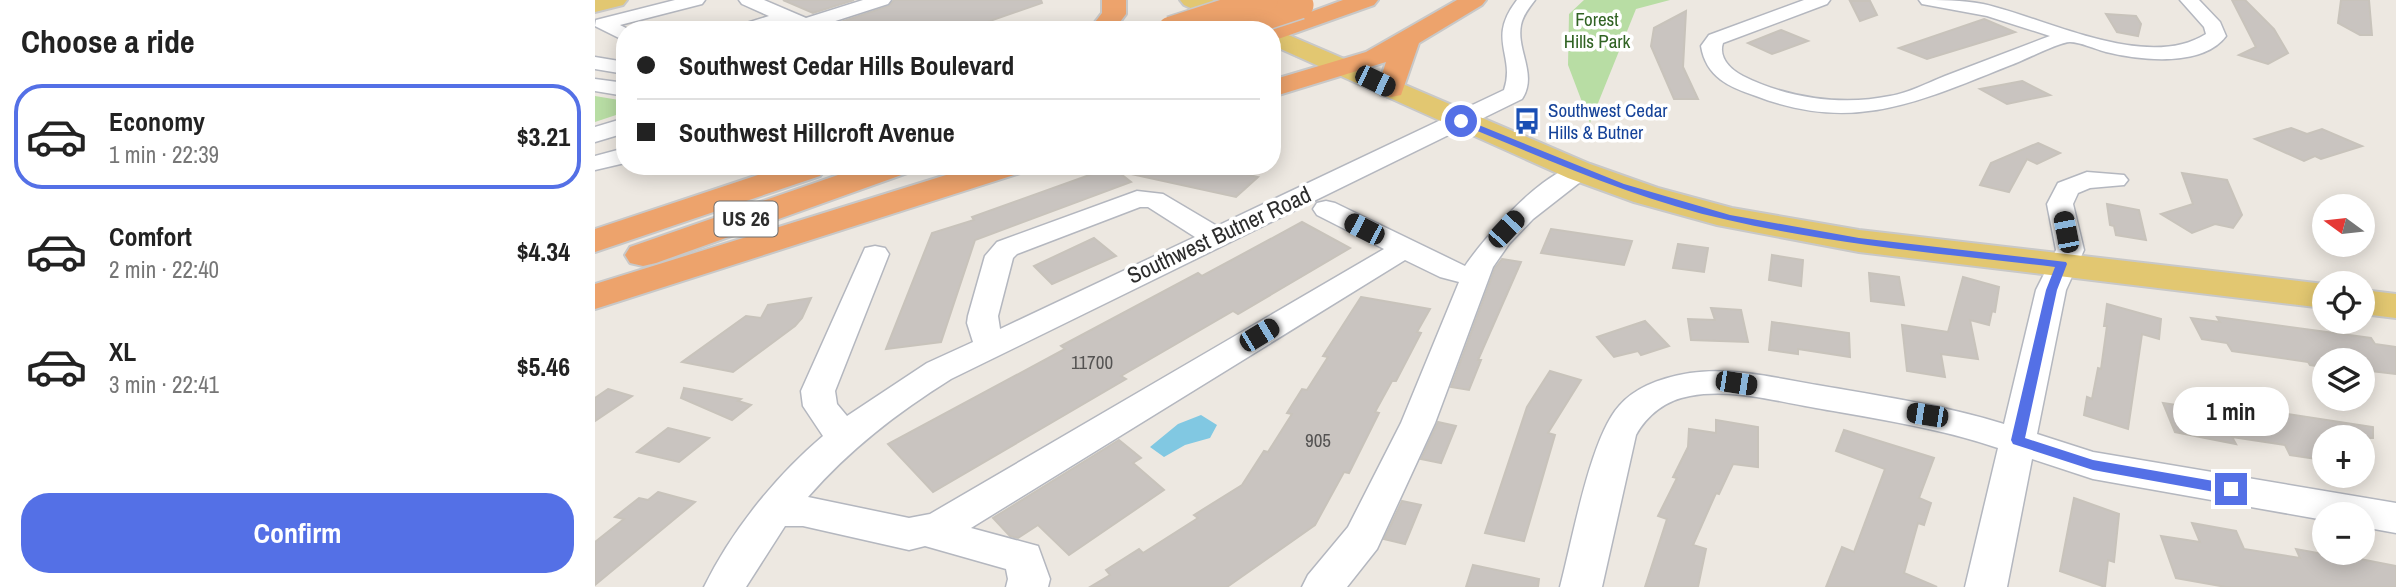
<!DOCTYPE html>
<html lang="en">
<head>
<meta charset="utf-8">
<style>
  :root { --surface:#fff; --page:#f6f6f6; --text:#222; --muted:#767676; --line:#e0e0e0; --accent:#5470e6 }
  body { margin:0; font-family:"Archivo Narrow",sans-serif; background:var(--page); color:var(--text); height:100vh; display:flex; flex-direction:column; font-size:26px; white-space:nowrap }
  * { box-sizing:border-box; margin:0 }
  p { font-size:23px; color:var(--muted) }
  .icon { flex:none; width:38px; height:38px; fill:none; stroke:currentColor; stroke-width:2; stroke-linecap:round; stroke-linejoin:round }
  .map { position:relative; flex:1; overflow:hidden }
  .panel { display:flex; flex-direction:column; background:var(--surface); width:595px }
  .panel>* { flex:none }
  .hud { position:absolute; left:21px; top:21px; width:665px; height:154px; border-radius:28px; box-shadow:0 4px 18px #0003; display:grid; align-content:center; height:154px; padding:0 21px; background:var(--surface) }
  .needle { width:46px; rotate:285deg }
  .controls { position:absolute; left:1717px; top:194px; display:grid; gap:14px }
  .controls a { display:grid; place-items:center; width:63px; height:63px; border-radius:50%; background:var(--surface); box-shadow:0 4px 18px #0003; font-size:35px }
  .end { position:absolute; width:32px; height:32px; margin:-16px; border:9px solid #5470e6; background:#fff; box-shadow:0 0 0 4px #fff }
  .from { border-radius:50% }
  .bubble { position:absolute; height:49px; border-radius:24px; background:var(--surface); box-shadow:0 4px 18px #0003; font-size:23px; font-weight:700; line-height:49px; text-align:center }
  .car { position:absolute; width:21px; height:42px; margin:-21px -10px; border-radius:9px; box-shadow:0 0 5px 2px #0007; background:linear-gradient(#222 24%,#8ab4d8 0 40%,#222 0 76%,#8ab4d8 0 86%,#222 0) }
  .hud b { display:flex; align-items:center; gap:24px; height:66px; font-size:26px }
  .hud b+b { border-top:2px solid var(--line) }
  .hud i { width:18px; height:18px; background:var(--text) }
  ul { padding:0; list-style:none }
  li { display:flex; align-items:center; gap:21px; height:105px; margin:0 14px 10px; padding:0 7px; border:4px solid transparent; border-radius:28px }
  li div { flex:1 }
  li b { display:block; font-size:26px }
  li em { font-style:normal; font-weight:700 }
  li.active { border-color:var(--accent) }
  li>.icon { width:63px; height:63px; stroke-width:1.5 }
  h2 { padding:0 21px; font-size:32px; line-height:84px }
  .action { display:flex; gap:14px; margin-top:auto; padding:14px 21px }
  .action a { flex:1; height:80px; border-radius:28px; background:var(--accent); color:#fff; font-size:28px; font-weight:700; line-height:80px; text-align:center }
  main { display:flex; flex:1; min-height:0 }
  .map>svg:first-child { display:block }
  .green { fill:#b8dda4 }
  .water { fill:#81c8e2 }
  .building { fill:#c9c4c0; stroke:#c8c3bb; stroke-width:2 }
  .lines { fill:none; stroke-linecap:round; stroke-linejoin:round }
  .minor-casing { stroke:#b4b7bf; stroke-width:3 }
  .major-casing { stroke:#c8c8c8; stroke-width:4 }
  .highway-casing { stroke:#c8c8c8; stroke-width:4 }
  .minor { fill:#fff; fill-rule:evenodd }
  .major { fill:#e2c771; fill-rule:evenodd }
  .highway { fill:#eda36c; fill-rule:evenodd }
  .highway-bridge-casing { stroke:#c8c8c8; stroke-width:30; stroke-linecap:butt }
  .highway-bridge { stroke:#eda36c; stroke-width:27 }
  .route { fill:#5470e6 }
  .labels { text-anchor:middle; stroke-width:7; stroke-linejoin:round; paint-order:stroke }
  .far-park-label { font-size:19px; fill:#316324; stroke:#fff }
  .far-transit-label { font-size:19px; fill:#164399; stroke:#fff; text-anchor:start }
  .number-label { font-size:19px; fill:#545352 }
  .shield { fill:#fff; stroke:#6c6c6c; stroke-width:2 }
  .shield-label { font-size:21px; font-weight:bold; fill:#2d2d2d }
  .street-label { font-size:23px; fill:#2d2d2d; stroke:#fff }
</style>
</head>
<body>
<main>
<section class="panel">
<h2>Choose a ride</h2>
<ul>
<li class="active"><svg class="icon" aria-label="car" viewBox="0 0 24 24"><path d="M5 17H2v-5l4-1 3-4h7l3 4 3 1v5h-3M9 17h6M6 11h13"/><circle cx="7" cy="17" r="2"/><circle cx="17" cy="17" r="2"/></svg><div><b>Economy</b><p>1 min · 22:39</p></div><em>$3.21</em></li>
<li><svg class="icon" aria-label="car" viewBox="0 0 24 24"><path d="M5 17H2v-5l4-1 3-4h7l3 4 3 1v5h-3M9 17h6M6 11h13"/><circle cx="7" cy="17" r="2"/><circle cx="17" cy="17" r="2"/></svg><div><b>Comfort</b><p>2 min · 22:40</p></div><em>$4.34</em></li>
<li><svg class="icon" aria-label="car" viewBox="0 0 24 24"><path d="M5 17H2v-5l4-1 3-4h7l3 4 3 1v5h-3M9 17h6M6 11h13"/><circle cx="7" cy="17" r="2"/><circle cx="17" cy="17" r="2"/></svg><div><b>XL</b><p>3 min · 22:41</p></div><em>$5.46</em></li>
</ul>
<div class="action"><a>Confirm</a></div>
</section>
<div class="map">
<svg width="1801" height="587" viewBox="0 0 1801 587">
  <rect width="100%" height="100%" fill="#ede8e1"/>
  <!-- green -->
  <g class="green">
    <polygon points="989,0 1075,0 1041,9 995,123 973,65 974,14"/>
    <polygon points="0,96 30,101 30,112 0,122"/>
  </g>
  <!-- water -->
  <polygon class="water" points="606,415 622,425 615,438 590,445 569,457 555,447 583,424"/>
  <!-- building -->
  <g class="building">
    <polygon points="188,0 259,0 218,13"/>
    <polygon points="299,0 446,0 447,3 369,30 259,30 243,23 294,6"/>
    <polygon points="1637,0 1650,0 1679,29 1693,53 1673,64 1644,55 1661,47"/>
    <polygon points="1746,0 1774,0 1777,35 1765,35 1743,23"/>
    <polygon points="1255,1 1275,1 1282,15 1265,21"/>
    <polygon points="1091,11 1088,67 1103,99 1079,99 1056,46 1059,28"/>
    <polygon points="1511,14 1541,16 1546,24 1543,36 1522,32"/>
    <polygon points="1389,19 1420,32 1332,59 1304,48"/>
    <polygon points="1186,30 1213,41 1177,54 1153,43"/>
    <polygon points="1427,81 1455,95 1412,104 1385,89"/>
    <polygon points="1696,128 1712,134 1727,129 1767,146 1726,159 1720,156 1709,161 1660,139"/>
    <polygon points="1443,143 1465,153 1442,164 1432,159 1414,192 1385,185 1396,163"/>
    <polygon points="537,166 615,166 663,177 641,197 536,174"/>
    <polygon points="517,167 536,182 380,240 346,342 291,349 337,233 379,220 377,217"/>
    <polygon points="1587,173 1632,180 1647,215 1638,228 1620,224 1597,233 1566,214 1598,204"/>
    <polygon points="1512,204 1544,210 1551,240 1521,235 1519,226 1515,225"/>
    <polygon points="707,222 755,248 643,314 638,311 526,376 531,379 338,492 293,444 470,349 466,346 603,273 607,276"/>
    <polygon points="956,229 1037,241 1029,265 946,253"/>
    <polygon points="499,238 521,256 457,284 439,266"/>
    <polygon points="1083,244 1113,248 1109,272 1078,268"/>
    <polygon points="1177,255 1208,260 1206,286 1174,280"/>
    <polygon points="907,259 926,262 883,360 886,360 874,390 856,387 900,268"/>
    <polygon points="1274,273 1304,277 1309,305 1276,301"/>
    <polygon points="1368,277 1404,287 1400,312 1397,311 1394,325 1375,320 1383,359 1346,354 1350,377 1312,371 1307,325 1353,332"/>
    <polygon points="766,297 835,309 822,332 826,333 801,381 797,381 780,412 784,413 754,473 749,472 720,525 632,587 495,587 515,575 511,570 544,549 548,553 603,518 599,515 647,485 669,451 673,452 697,414 692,413 707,389 712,390 733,357 728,356"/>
    <polygon points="216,298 207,318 200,326 138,372 87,362 151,316 166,318 173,305"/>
    <polygon points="1512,304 1566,319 1564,339 1547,334 1533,429 1489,415 1492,397 1497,399 1503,368 1506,369 1512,326 1509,326"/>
    <polygon points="1116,308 1146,310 1153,342 1096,340 1093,319 1120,320"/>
    <polygon points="1622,317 1776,338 1780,344 1801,347 1801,374 1768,370 1768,360 1729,360 1729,367 1715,365 1713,362 1637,351 1632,343 1607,339 1596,318 1625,322"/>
    <polygon points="1050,321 1074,346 1046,355 1043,351 1019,357 1002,337"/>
    <polygon points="1177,322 1254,333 1255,357 1203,349 1203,354 1174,350"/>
    <polygon points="955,371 986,380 953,433 960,435 929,541 890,533 932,407"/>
    <polygon points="89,388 146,399 143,401 156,405 137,420 86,398"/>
    <polygon points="13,389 37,396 0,421 0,398"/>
    <polygon points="1606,392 1647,398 1653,408 1778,427 1778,438 1729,438 1729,460 1695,455 1690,445 1637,437 1641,444 1580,432 1568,403 1615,410"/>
    <polygon points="1121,420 1163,427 1163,467 1138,464 1124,494 1121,493 1098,545 1111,549 1103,587 1050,587 1072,519 1063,516 1082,478 1078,477 1093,447 1094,429 1121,433"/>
    <polygon points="843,422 861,426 846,463 826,459"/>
    <polygon points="73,428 114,438 84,462 42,452"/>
    <polygon points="1249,430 1339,458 1324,498 1336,503 1329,525 1323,523 1309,573 1342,587 1231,587 1247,547 1259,552 1290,469 1241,451"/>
    <polygon points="524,440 546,458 538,463 569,490 474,555 443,525 423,538 415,536 398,518"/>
    <polygon points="63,492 100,502 0,585 0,542 29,519 20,517 44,498 53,500"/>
    <polygon points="1479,498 1524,514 1519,562 1513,560 1510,587 1465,571"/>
    <polygon points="807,501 826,505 810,544 789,539"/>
    <polygon points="1597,523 1641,531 1649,549 1705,558 1701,549 1728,554 1762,553 1765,559 1801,566 1801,587 1631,587 1581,578 1566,536 1605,542"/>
    <polygon points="878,565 944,579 943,587 871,587"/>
  </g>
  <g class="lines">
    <defs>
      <g id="minor">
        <polygon points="80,0 110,0 107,4 25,25 35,30 30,30 30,41 0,26 1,20"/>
        <polygon points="144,0 169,0 211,18 268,0 296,0 293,4 228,25 233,30 207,30 191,23 169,30 140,30 142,26 174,16 147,4"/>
        <path d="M922 0H940C934 8 928 15 926 25 921 50 943 75 927 99L356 379C302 413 255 449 213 497L314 518 335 514 789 249 722 215 718 209 722 203 731 201 740 203 870 266C889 238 958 157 993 166L996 171 993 176 938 219 914 244 898 267 840 423 782 549 752 587H707L713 575 753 527 806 423 864 282 845 277 810 260 376 528 443 546 455 579 453 587H411L413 579 411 569 330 546 314 550 208 526H190L151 587H109C137 530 180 477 228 436L208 406 206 391 270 248 280 246 290 248 294 254 240 391 242 404 252 416 332 363 378 342 372 323 373 316 390 256 402 242 542 191 568 194 622 226 909 90C921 55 891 40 922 0ZM545 207H553L600 237 405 329 403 316 418 258 422 254Z"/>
        <path d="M1209 0H1235L1232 4 1128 43C1123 58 1136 70 1148 76 1192 98 1247 106 1295 96 1314 93 1332 83 1350 76 1385 63 1420 49 1455 36L1392 16 1327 4 1324 0C1346 0 1367 0 1388 4 1451 18 1551 72 1611 34L1609 27 1585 0H1604L1625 22 1631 36C1607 68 1544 60 1511 52 1500 49 1485 42 1475 42 1464 42 1428 61 1416 65 1325 101 1259 134 1161 96 1134 87 1111 77 1106 46L1114 35Z"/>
        <polygon points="0,57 30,62 30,74 0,69"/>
        <polygon points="0,79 30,83 30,96 0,91"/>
        <polygon points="30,118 30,133 0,142 0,127"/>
        <polygon points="30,148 30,163 0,170 0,156"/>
        <path d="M1492 172 1529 175 1533 180 1529 185 1495 188 1483 193 1478 204 1489 250 1471 290 1442 434 1498 452 1801 503V533L1768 527V514H1729V520L1498 479 1437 459 1412 587H1370L1403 448C1344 428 1283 419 1221 408 1180 401 1136 388 1095 396 1071 400 1052 415 1041 435L1007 587H965C977 542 995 438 1024 406 1041 386 1070 377 1095 373 1137 367 1181 378 1222 385 1285 396 1348 405 1409 424L1441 290 1461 250 1452 204 1463 183Z"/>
      </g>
      <g id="major">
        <polygon points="0,0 32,0 28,5 0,12"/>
        <polygon points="585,0 617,0 665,21 668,26 666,30 644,30 589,5"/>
        <polygon points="677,28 995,164 1063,188 1137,208 1264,230 1729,284 1729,308 1264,252 1122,225 1039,202 973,178 677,45 677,30 672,30"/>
        <polygon points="1768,290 1801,294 1801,318 1768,314"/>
      </g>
      <g id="highway">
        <polygon points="507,0 531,0 531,14 519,30 494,30 507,13"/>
        <polygon points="748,0 783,0 779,5 686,38 677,40 677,30 667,30"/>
        <polygon points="862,0 891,0 887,5 824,43 806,95 796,97 786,95 782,89 791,62 677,97 677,80 771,52"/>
        <polygon points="190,166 228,166 230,169 225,176 0,252 0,229"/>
        <polygon points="269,166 317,166 312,173 61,263 48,266 35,263 30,255 35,247"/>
        <polygon points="380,166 430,166 425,173 0,309 0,284"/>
      </g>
    </defs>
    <!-- minor casing -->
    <use href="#minor" class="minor-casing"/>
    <!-- major casing -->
    <use href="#major" class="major-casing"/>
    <!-- highway casing -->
    <use href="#highway" class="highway-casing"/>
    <!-- minor -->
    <use href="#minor" class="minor"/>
    <!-- major -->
    <use href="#major" class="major"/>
    <!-- highway -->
    <use href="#highway" class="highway"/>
    <defs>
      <g id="highway-bridge">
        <polyline points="644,25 705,5"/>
        <polyline points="576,30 669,0"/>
      </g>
    </defs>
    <!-- highway-bridge casing -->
    <use href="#highway-bridge" class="highway-bridge-casing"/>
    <!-- highway-bridge -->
    <use href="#highway-bridge" class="highway-bridge"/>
  </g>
  <!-- route -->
  <path class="route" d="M863 119H869L1029 184 1135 215 1264 238 1471 262 1472 264 1462 290 1430 438 1498 460 1636 484 1643 489 1636 495 1498 470 1418 444 1416 440 1451 290 1460 267C1351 254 1241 245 1133 220 1039 199 952 159 863 123Z"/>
  <!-- icons -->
  <defs>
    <symbol id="bus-bare" viewBox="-9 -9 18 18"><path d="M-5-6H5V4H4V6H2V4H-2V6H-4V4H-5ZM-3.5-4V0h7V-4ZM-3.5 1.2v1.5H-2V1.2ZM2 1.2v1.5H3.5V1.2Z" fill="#1a4fb4" stroke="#fff" stroke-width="2.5" paint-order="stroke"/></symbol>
  </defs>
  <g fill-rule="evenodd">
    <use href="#bus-bare" x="913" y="102" width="38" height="38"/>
  </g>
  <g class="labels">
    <!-- far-park labels -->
    <g class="far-park-label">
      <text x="1002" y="26">Forest<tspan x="1002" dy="22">Hills Park</tspan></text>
    </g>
    <!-- far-transit labels -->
    <g class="far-transit-label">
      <text x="953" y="117">Southwest Cedar<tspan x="953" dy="22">Hills &amp; Butner</tspan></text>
    </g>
    <!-- number labels -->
    <g class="number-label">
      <text x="497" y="369">11700</text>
      <text x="723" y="447">905</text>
    </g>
    <!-- shield labels -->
    <rect class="shield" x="119.5" y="201.5" width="63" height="35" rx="5"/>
    <g class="shield-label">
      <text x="151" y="226">US 26</text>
    </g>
    <!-- street labels -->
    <g class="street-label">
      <text transform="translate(624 235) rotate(-25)" y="8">Southwest Butner Road</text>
    </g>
  </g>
</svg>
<div class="controls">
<a><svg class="needle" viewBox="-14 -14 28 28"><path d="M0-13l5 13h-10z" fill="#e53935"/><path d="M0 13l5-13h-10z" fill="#767676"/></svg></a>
<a><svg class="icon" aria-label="locate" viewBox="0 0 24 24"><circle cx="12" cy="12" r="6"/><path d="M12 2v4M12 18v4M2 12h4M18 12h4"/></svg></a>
<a><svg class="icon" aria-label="layers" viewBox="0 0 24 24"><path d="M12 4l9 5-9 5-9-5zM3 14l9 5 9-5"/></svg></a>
<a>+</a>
<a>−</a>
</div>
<i class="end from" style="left:866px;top:121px"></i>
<i class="end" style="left:1636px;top:489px"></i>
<div class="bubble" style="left:1578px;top:387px;width:116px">1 min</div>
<i class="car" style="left:780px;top:81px;rotate:116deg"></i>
<i class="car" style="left:769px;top:229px;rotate:297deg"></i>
<i class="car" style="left:911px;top:229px;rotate:43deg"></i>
<i class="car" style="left:1471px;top:232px;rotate:349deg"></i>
<i class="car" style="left:664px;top:335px;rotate:59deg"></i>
<i class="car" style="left:1141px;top:383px;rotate:99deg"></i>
<i class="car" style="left:1332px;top:415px;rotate:279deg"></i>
<div class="hud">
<b><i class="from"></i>Southwest Cedar Hills Boulevard</b>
<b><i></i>Southwest Hillcroft Avenue</b>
</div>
</div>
</main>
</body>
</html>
